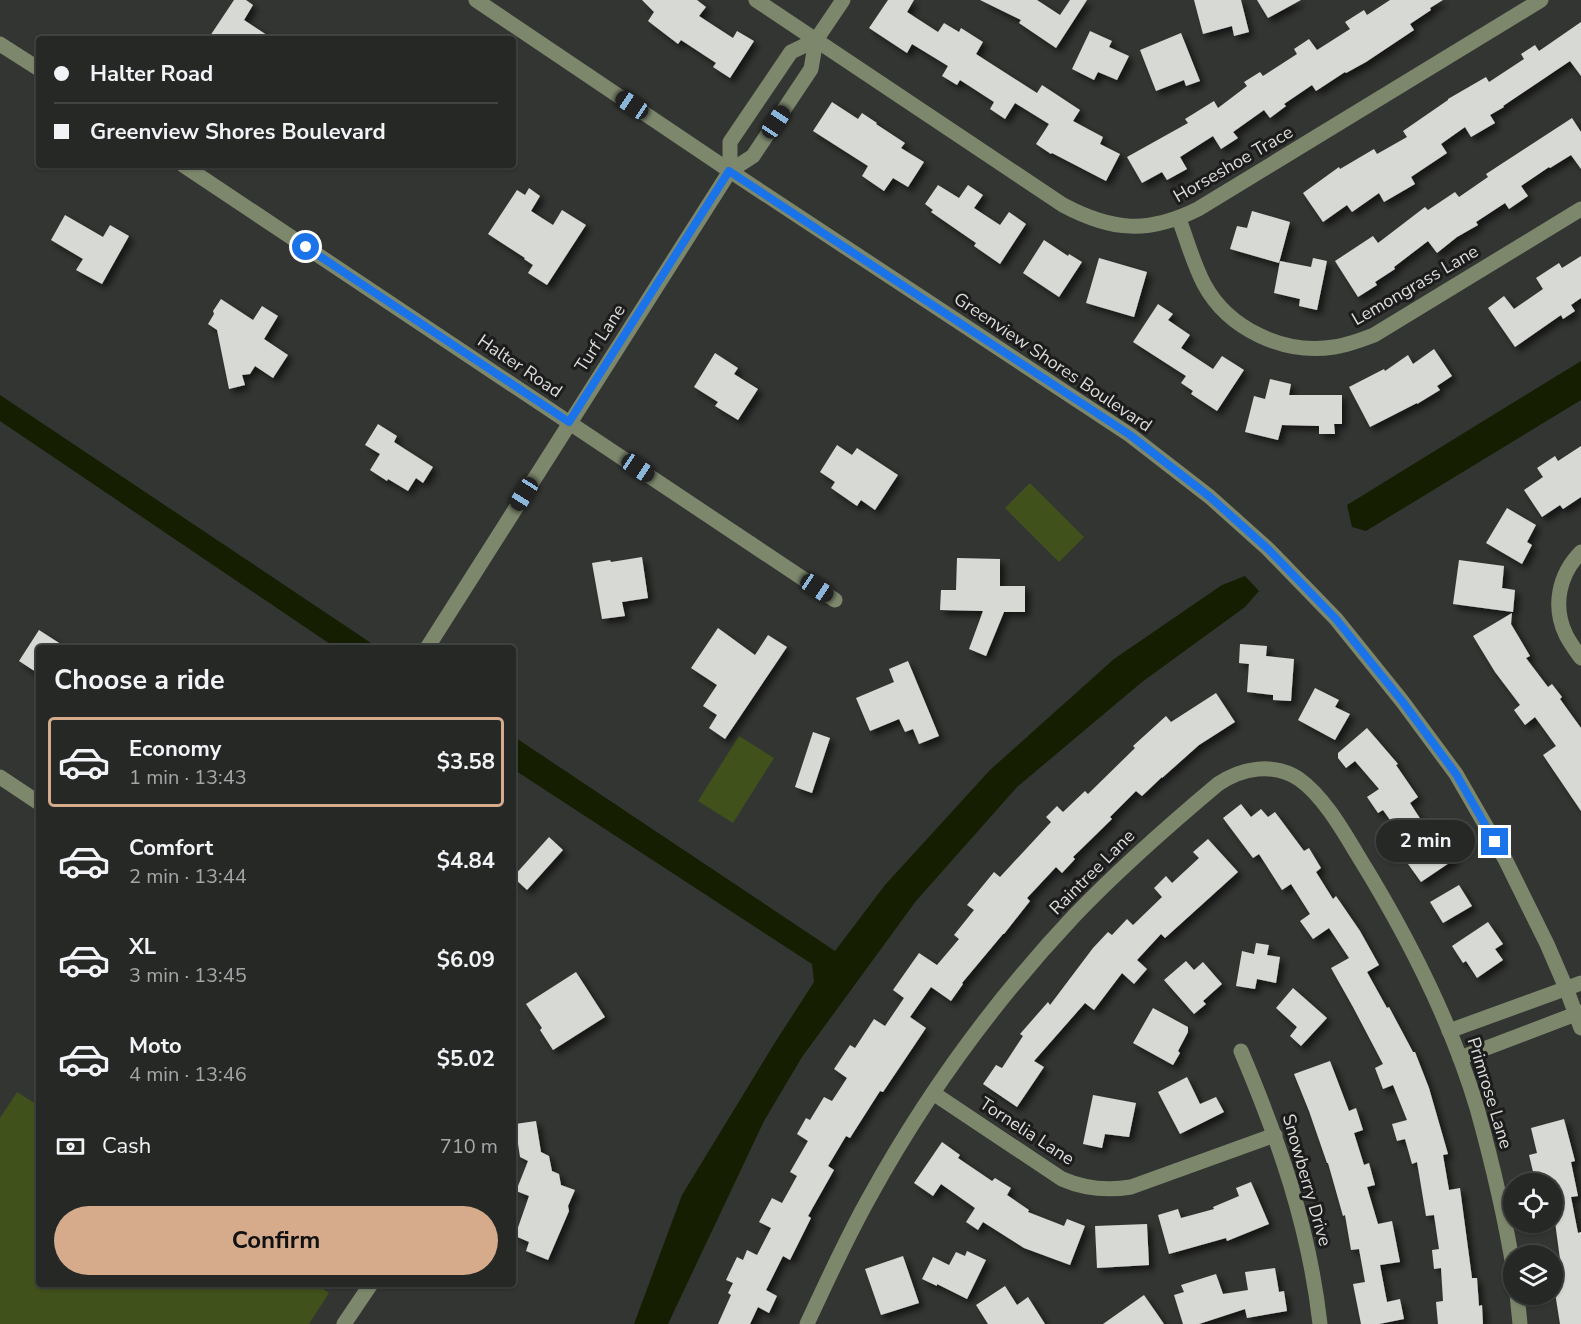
<!DOCTYPE html>
<html lang="en">
<head>
<meta charset="utf-8">
<style>
  :root { --surface:#262826; --page:#2e302e; --text:#f1f3f6; --muted:#a4a6a7; --line:#424443; --accent:#d6ab8b }
  body { margin:0; font-family:"Nunito Sans",sans-serif; background:var(--page); color:var(--text); height:100vh; display:flex; flex-direction:column; font-size:22px; white-space:nowrap }
  * { box-sizing:border-box; margin:0 }
  p { font-size:20px; color:var(--muted) }
  .icon { flex:none; width:33px; height:33px; fill:none; stroke:currentColor; stroke-width:2; stroke-linecap:round; stroke-linejoin:round }
  .map { position:relative; flex:1; overflow:hidden }
  .panel { position:absolute; left:36px; top:645px; width:480px; height:642px; display:flex; flex-direction:column; background:var(--surface); border-radius:6px; box-shadow:0 2px 4px #0004,0 0 0 2px var(--line) }
  .panel>* { flex:none }
  .guide { position:absolute; left:36px; top:36px; width:480px; height:132px; border-radius:6px; box-shadow:0 2px 4px #0004,0 0 0 2px var(--line); display:grid; align-content:center; height:132px; padding:0 18px; background:var(--surface) }
  .fabs { position:absolute; left:1503px; top:1173px; display:grid; gap:12px }
  .fabs a { display:grid; place-items:center; width:60px; height:60px; border-radius:50%; background:var(--surface); box-shadow:0 2px 4px #0004,0 0 0 2px var(--line); font-size:30px }
  .end { position:absolute; width:27px; height:27px; margin:-14px; border:8px solid #1a73e8; background:#fff; box-shadow:0 0 0 3px #fff }
  .from { border-radius:50% }
  .bubble { position:absolute; height:42px; border-radius:21px; background:var(--surface); box-shadow:0 2px 4px #0004,0 0 0 2px var(--line); font-size:20px; font-weight:700; line-height:42px; text-align:center }
  .car { position:absolute; width:18px; height:36px; margin:-18px -9px; border-radius:8px; box-shadow:0 0 4px 2px #0007; background:linear-gradient(#222 24%,#8ab4d8 0 40%,#222 0 76%,#8ab4d8 0 86%,#222 0) }
  .guide b { display:flex; align-items:center; gap:21px; height:57px; font-size:22px }
  .guide b+b { border-top:2px solid var(--line) }
  .guide i { width:15px; height:15px; background:var(--text) }
  ul { padding:0; list-style:none }
  li { display:flex; align-items:center; gap:18px; height:90px; margin:0 12px 9px; padding:0 6px; border:3px solid transparent; border-radius:6px }
  li div { flex:1 }
  li b { display:block; font-size:22px }
  li em { font-style:normal; font-weight:700 }
  li.active { border-color:var(--accent) }
  li>.icon { width:54px; height:54px; stroke-width:1.5 }
  h2 { padding:0 18px; font-size:27px; line-height:72px }
  .pay { display:flex; align-items:center; gap:15px; height:66px; padding:0 18px; font-size:22px }
  .pay p { margin-inline-start:auto }
  .primary-button { display:flex; gap:12px; margin-top:auto; padding:12px 18px }
  .primary-button a { flex:1; height:69px; border-radius:36px; background:var(--accent); color:#111; font-size:24px; font-weight:700; line-height:69px; text-align:center }
  .map>svg:first-child { display:block }
  .green { fill:#40511c }
  .water { fill:#151e00 }
  .building { fill:#d7d9d5; filter:url(#shadow) }
  .lines { fill:none; stroke-linecap:round; stroke-linejoin:round }
  .minor { stroke:#7c876c; stroke-width:15 }
  .route { stroke:#1a73e8; stroke-width:8 }
  .labels { text-anchor:middle; stroke-width:6; stroke-linejoin:round; paint-order:stroke }
  .street-label { font-size:18px; fill:#dcdddb; stroke:#1b1c1b }
</style>
</head>
<body>
<div class="map">
<svg width="1581" height="1324" viewBox="0 0 1581 1324">
  <defs>
    <filter id="shadow"><feDropShadow dx="4.5" dy="4.5" stdDeviation="3" flood-color="#0009"/></filter>
  </defs>
  <rect width="100%" height="100%" fill="#333532"/>
  <!-- green -->
  <g class="green">
    <polygon points="1030,483 1084,537 1059,562 1005,508"/>
    <polygon points="739,736 774,758 733,823 698,801"/>
    <polygon points="17,1092 39,1106 39,1284 315,1284 329,1293 309,1324 0,1324 0,1118"/>
  </g>
  <!-- water -->
  <g class="water">
    <polygon points="1581,361 1581,400 1366,531 1352,527 1347,505"/>
    <polygon points="0,395 374,645 373,648 336,648 0,421"/>
    <polygon points="1245,576 1259,591 1245,607 1142,682 1017,787 916,901 802,1057 764,1121 668,1324 634,1324 682,1195 774,1044 814,982 812,964 513,769 513,736 835,951 885,885 990,770 1114,659 1222,585"/>
  </g>
  <!-- building -->
  <g class="building">
    <polygon points="234,0 246,0 253,5 244,20 273,39 208,39"/>
    <polygon points="642,0 697,0 706,7 699,16 733,38 737,31 754,41 730,78 713,67 716,63 681,40 678,44 648,21 654,12"/>
    <polygon points="888,0 914,0 907,12 938,32 944,23 959,32 961,28 983,42 976,54 1037,93 1042,85 1080,110 1073,121 1103,137 1100,144 1120,154 1106,181 1052,153 1051,154 1036,144 1049,124 1015,103 1005,119 990,109 994,102 960,80 957,85 942,76 948,66 912,44 907,53 869,28"/>
    <polygon points="980,0 1037,0 1060,15 1070,0 1087,0 1056,48 1019,23 1021,20"/>
    <polygon points="1194,0 1241,0 1249,32 1234,36 1232,26 1203,34"/>
    <polygon points="1257,0 1301,0 1268,18"/>
    <polygon points="1390,0 1443,0 1430,8 1431,10 1410,24 1414,30 1366,62 1346,73 1345,72 1316,91 1312,85 1284,104 1286,106 1270,118 1264,110 1233,132 1238,138 1221,149 1213,136 1180,157 1187,169 1167,180 1162,172 1142,183 1127,157 1188,123 1185,119 1214,101 1218,108 1247,86 1244,82 1260,72 1263,76 1297,54 1294,49 1309,39 1317,50 1350,29 1345,22 1364,10 1367,15"/>
    <polygon points="1581,22 1581,76 1570,61 1503,106 1504,107 1490,115 1495,123 1471,137 1465,127 1441,144 1447,153 1411,177 1415,184 1384,202 1379,193 1352,212 1347,205 1323,222 1303,193 1339,167 1340,169 1374,149 1377,154 1407,137 1403,131 1448,100 1448,99 1486,77 1489,82 1524,59 1521,54 1535,45 1539,51"/>
    <polygon points="1090,31 1112,41 1109,47 1129,56 1117,80 1098,72 1094,80 1072,69"/>
    <polygon points="1181,33 1200,81 1186,86 1184,80 1156,91 1140,50"/>
    <polygon points="832,102 858,119 862,113 877,123 876,124 905,143 901,148 924,162 908,187 893,178 884,191 862,176 868,166 813,131"/>
    <polygon points="1572,118 1581,132 1581,169 1571,155 1550,168 1549,167 1521,186 1528,196 1509,209 1505,203 1476,222 1478,225 1457,237 1437,253 1428,241 1394,267 1395,269 1375,282 1377,285 1358,297 1335,261 1373,236 1378,243 1425,207 1428,210 1455,192 1459,197 1488,177 1486,174"/>
    <polygon points="938,185 959,198 968,185 983,195 974,208 1000,225 1009,212 1026,224 1000,264 974,246 976,243 931,212 933,210 925,204"/>
    <polygon points="529,188 540,196 531,211 553,225 562,210 586,225 547,285 528,273 533,265 524,259 525,258 488,234 517,190 525,195"/>
    <polygon points="1252,211 1290,222 1279,263 1230,249 1237,226 1247,228"/>
    <polygon points="65,215 103,237 110,225 129,236 102,284 76,270 83,259 51,240"/>
    <polygon points="1044,240 1068,256 1069,254 1082,262 1059,297 1023,273"/>
    <polygon points="1581,256 1581,298 1571,305 1575,311 1563,319 1561,315 1515,347 1488,308 1504,296 1514,309 1543,289 1536,278 1559,263 1562,268"/>
    <polygon points="1099,258 1147,272 1134,317 1086,303"/>
    <polygon points="1313,258 1327,261 1317,310 1299,306 1300,299 1274,293 1280,261 1311,267"/>
    <polygon points="221,299 253,320 262,306 278,316 264,339 288,355 273,378 255,366 250,374 242,375 245,385 229,389 217,330 208,324 214,314 213,311"/>
    <polygon points="1158,304 1173,314 1168,320 1190,335 1181,348 1213,369 1222,356 1244,370 1217,411 1191,394 1193,391 1181,383 1186,376 1133,342"/>
    <polygon points="1434,349 1452,376 1437,386 1440,390 1417,404 1417,403 1370,427 1349,387 1384,369 1385,371 1408,355 1413,364"/>
    <polygon points="715,353 738,368 734,374 758,389 738,420 715,406 718,402 694,387"/>
    <polygon points="1270,379 1291,384 1289,395 1342,395 1342,424 1334,424 1335,434 1319,434 1319,426 1282,425 1278,440 1245,432 1254,396 1265,399"/>
    <polygon points="378,424 397,436 394,442 433,467 423,483 416,478 408,491 388,479 387,481 370,470 380,454 365,445"/>
    <polygon points="837,445 852,455 857,448 898,475 875,510 861,500 857,506 831,488 835,482 820,472"/>
    <polygon points="1581,446 1581,497 1563,509 1560,505 1542,517 1524,490 1543,477 1537,468 1555,456 1558,461"/>
    <polygon points="1507,508 1536,525 1527,542 1532,545 1522,564 1486,543"/>
    <polygon points="642,557 648,598 622,602 625,616 602,619 592,563 610,560 611,562"/>
    <polygon points="957,558 1000,559 1000,586 1025,586 1025,612 1004,612 986,656 969,649 983,611 940,610 941,590 956,590"/>
    <polygon points="1459,560 1504,566 1502,588 1515,590 1513,612 1453,604"/>
    <polygon points="1512,613 1511,624 1530,656 1526,658 1548,687 1552,684 1562,697 1560,699 1581,728 1581,811 1543,755 1556,746 1535,717 1525,725 1514,710 1520,705 1495,672 1473,636"/>
    <polygon points="718,628 755,655 768,635 787,647 725,739 709,728 717,715 703,706 717,685 691,668"/>
    <polygon points="39,630 67,648 39,648 39,674 19,661"/>
    <polygon points="1240,644 1267,646 1266,656 1294,659 1291,701 1273,700 1273,695 1247,692 1249,664 1239,663"/>
    <polygon points="908,661 939,736 919,744 913,729 905,732 899,719 870,731 856,698 894,682 889,669"/>
    <polygon points="1315,688 1339,700 1335,707 1350,714 1335,740 1298,720"/>
    <polygon points="1216,693 1235,722 1199,745 1162,778 1162,777 1142,796 1136,791 1110,817 1112,819 1073,857 1075,859 1062,873 1056,867 1027,898 1030,901 1004,934 1003,934 962,983 963,984 951,1001 931,987 910,1017 926,1028 883,1092 880,1091 850,1138 846,1136 828,1166 834,1170 808,1216 811,1218 790,1260 783,1256 766,1290 777,1296 769,1313 758,1307 750,1324 718,1324 731,1295 728,1293 733,1283 726,1280 737,1257 743,1260 747,1250 757,1255 771,1228 759,1222 772,1198 782,1203 797,1176 790,1172 808,1141 797,1134 806,1118 810,1120 824,1097 832,1101 847,1078 834,1069 850,1045 855,1048 874,1019 885,1026 904,998 893,990 919,953 937,965 959,939 954,935 974,910 967,905 994,872 1000,877 1051,822 1046,817 1057,806 1063,812 1085,791 1088,794 1135,748 1133,746 1166,716 1171,722"/>
    <polygon points="1367,728 1398,764 1396,765 1418,797 1410,803 1425,826 1431,823 1455,859 1421,882 1408,864 1417,858 1383,810 1378,813 1367,797 1379,789 1355,761 1346,768 1338,758 1338,753"/>
    <polygon points="813,732 830,738 812,793 795,787"/>
    <polygon points="1241,804 1251,817 1261,809 1268,817 1275,812 1304,851 1309,848 1321,868 1316,872 1333,899 1336,896 1360,931 1379,965 1367,972 1387,1008 1389,1007 1413,1052 1415,1052 1429,1088 1448,1154 1443,1155 1449,1190 1460,1188 1472,1278 1477,1278 1479,1306 1482,1305 1483,1324 1438,1324 1436,1302 1443,1301 1441,1268 1434,1269 1432,1250 1439,1249 1434,1215 1426,1216 1417,1162 1412,1164 1405,1139 1397,1141 1392,1124 1407,1120 1393,1085 1383,1089 1375,1068 1383,1064 1353,1007 1331,968 1349,958 1329,928 1313,939 1300,921 1310,914 1291,884 1282,890 1259,854 1253,858 1223,818"/>
    <polygon points="549,837 563,850 527,890 513,877"/>
    <polygon points="1208,839 1238,872 1165,938 1161,934 1137,960 1147,969 1134,984 1122,973 1094,1010 1085,1003 1034,1061 1044,1067 1017,1107 983,1084 996,1065 1002,1068 1023,1036 1020,1034 1048,1002 1050,1005 1093,948 1108,932 1112,935 1127,919 1133,925 1162,897 1154,888 1166,876 1172,883 1199,858 1193,852"/>
    <polygon points="1459,885 1472,906 1443,923 1430,902"/>
    <polygon points="1488,922 1503,944 1495,949 1503,960 1477,978 1466,961 1463,963 1452,946"/>
    <polygon points="1256,943 1269,945 1267,955 1280,957 1276,983 1257,979 1255,989 1236,986 1242,951 1254,954"/>
    <polygon points="1186,961 1194,970 1203,962 1222,984 1203,1001 1206,1004 1194,1014 1164,980"/>
    <polygon points="576,972 605,1017 553,1050 540,1030 542,1028 526,1004"/>
    <polygon points="1293,988 1327,1018 1301,1046 1290,1036 1297,1027 1276,1008"/>
    <polygon points="1153,1008 1188,1027 1188,1032 1178,1051 1180,1053 1173,1065 1133,1043"/>
    <polygon points="1330,1061 1349,1111 1356,1108 1363,1130 1354,1133 1364,1165 1369,1163 1375,1185 1367,1187 1378,1224 1392,1221 1400,1262 1380,1265 1387,1302 1400,1299 1404,1319 1379,1324 1361,1324 1353,1284 1365,1282 1359,1249 1351,1250 1345,1215 1343,1216 1328,1163 1327,1163 1309,1111 1294,1074"/>
    <polygon points="1187,1077 1200,1104 1216,1097 1224,1112 1180,1134 1158,1092"/>
    <polygon points="1093,1095 1136,1103 1129,1137 1105,1134 1102,1148 1083,1144"/>
    <polygon points="1564,1119 1575,1161 1571,1162 1578,1196 1571,1197 1578,1233 1581,1232 1581,1324 1560,1324 1552,1274 1552,1260 1560,1259 1555,1222 1552,1223 1552,1184 1536,1184 1529,1155 1537,1153 1531,1128"/>
    <polygon points="536,1121 541,1152 549,1156 552,1171 559,1174 561,1185 575,1190 568,1206 569,1211 548,1260 526,1251 529,1242 515,1236 529,1196 516,1191 528,1161 520,1157 515,1124"/>
    <polygon points="942,1142 960,1155 958,1158 992,1181 995,1178 1011,1188 1007,1195 1029,1210 1028,1212 1064,1226 1067,1219 1085,1226 1070,1265 1024,1248 983,1222 978,1230 966,1222 975,1208 941,1184 933,1196 914,1183"/>
    <polygon points="1251,1182 1269,1224 1227,1241 1226,1238 1169,1254 1158,1215 1178,1209 1181,1218 1214,1209 1213,1207 1239,1196 1236,1188"/>
    <polygon points="1147,1224 1149,1265 1097,1268 1095,1226"/>
    <polygon points="967,1251 986,1260 967,1299 937,1284 937,1286 922,1279 933,1257 949,1265 956,1252 965,1256"/>
    <polygon points="903,1256 919,1303 881,1315 865,1269"/>
    <polygon points="1275,1268 1279,1292 1284,1291 1287,1311 1247,1318 1245,1309 1199,1324 1183,1324 1174,1295 1184,1292 1181,1285 1216,1274 1223,1294 1248,1290 1245,1272"/>
    <polygon points="1005,1286 1017,1305 1028,1297 1045,1324 988,1324 976,1305"/>
    <polygon points="1144,1295 1164,1324 1103,1324"/>
  </g>
  <g class="lines">
    <!-- minor -->
    <g class="minor">
      <polyline points="476,0 730,171 1130,435 1210,497 1268,549 1336,619 1402,701 1456,774 1505,859 1547,944 1566,988 1581,1028"/>
      <path d="M756 0 1063 205C1112 231 1148 234 1198 209L1541 0"/>
      <polyline points="0,44 39,69"/>
      <polyline points="183,165 835,600"/>
      <polyline points="730,171 730,142 791,52 816,40"/>
      <path d="M1179 219C1187 240 1193 263 1204 284 1228 329 1284 355 1334 347 1348 345 1361 340 1374 335L1581 209"/>
      <path d="M1581 552C1559 574 1552 606 1566 635 1570 643 1576 651 1581 658"/>
      <polyline points="427,648 730,171 753,156 811,69 816,40 843,0"/>
      <polyline points="0,777 39,803"/>
      <polyline points="1449,1031 1581,983"/>
      <path d="M1241 1051C1279 1141 1309 1226 1320 1324"/>
      <polyline points="1460,1058 1581,1012"/>
      <path d="M933 1093 1062 1179C1085 1189 1107 1191 1131 1187L1275 1135"/>
      <polyline points="1517,1294 1520,1324"/>
      <polyline points="344,1324 371,1284"/>
      <path d="M807 1324C827 1281 846 1239 869 1198 925 1096 994 1001 1074 916 1119 869 1168 826 1218 784 1242 768 1273 762 1299 779 1323 796 1342 829 1357 854 1406 933 1450 1018 1477 1108 1492 1162 1505 1217 1514 1272"/>
    </g>
  </g>
  <g class="lines">
    <!-- route -->
    <polyline class="route" points="306,247 569,422 729,171 1130,435 1210,497 1268,549 1336,619 1402,701 1456,774 1495,842"/>
  </g>
  <g class="labels">
    <!-- street labels -->
    <g class="street-label">
      <text transform="translate(1233 164) rotate(-30)" y="6">Horseshoe Trace</text>
      <text transform="translate(1415 285) rotate(-30)" y="6">Lemongrass Lane</text>
      <text transform="translate(600 338) rotate(-57)" y="6">Turf Lane</text>
      <text transform="translate(1053 362) rotate(34)" y="6">Greenview Shores Boulevard</text>
      <text transform="translate(520 366) rotate(34)" y="6">Halter Road</text>
      <text transform="translate(1092 872) rotate(-45)" y="6">Raintree Lane</text>
      <text transform="translate(1490 1093) rotate(73)" y="6">Primrose Lane</text>
      <text transform="translate(1027 1131) rotate(33)" y="6">Tornelia Lane</text>
      <text transform="translate(1307 1180) rotate(74)" y="6">Snowberry Drive</text>
    </g>
  </g>
</svg>
<div class="fabs">
<a><svg class="icon" aria-label="locate" viewBox="0 0 24 24"><circle cx="12" cy="12" r="6"/><path d="M12 2v4M12 18v4M2 12h4M18 12h4"/></svg></a>
<a><svg class="icon" aria-label="layers" viewBox="0 0 24 24"><path d="M12 4l9 5-9 5-9-5zM3 14l9 5 9-5"/></svg></a>
</div>
<i class="end from" style="left:306px;top:247px"></i>
<i class="end" style="left:1495px;top:842px"></i>
<div class="bubble" style="left:1376px;top:820px;width:99px">2 min</div>
<i class="car" style="left:632px;top:105px;rotate:304deg"></i>
<i class="car" style="left:776px;top:122px;rotate:34deg"></i>
<i class="car" style="left:638px;top:468px;rotate:124deg"></i>
<i class="car" style="left:524px;top:494px;rotate:212deg"></i>
<i class="car" style="left:817px;top:588px;rotate:124deg"></i>
<div class="guide">
<b><i class="from"></i>Halter Road</b>
<b><i></i>Greenview Shores Boulevard</b>
</div>
<section class="panel">
<h2>Choose a ride</h2>
<ul>
<li class="active"><svg class="icon" aria-label="car" viewBox="0 0 24 24"><path d="M5 17H2v-5l4-1 3-4h7l3 4 3 1v5h-3M9 17h6M6 11h13"/><circle cx="7" cy="17" r="2"/><circle cx="17" cy="17" r="2"/></svg><div><b>Economy</b><p>1 min · 13:43</p></div><em>$3.58</em></li>
<li><svg class="icon" aria-label="car" viewBox="0 0 24 24"><path d="M5 17H2v-5l4-1 3-4h7l3 4 3 1v5h-3M9 17h6M6 11h13"/><circle cx="7" cy="17" r="2"/><circle cx="17" cy="17" r="2"/></svg><div><b>Comfort</b><p>2 min · 13:44</p></div><em>$4.84</em></li>
<li><svg class="icon" aria-label="car" viewBox="0 0 24 24"><path d="M5 17H2v-5l4-1 3-4h7l3 4 3 1v5h-3M9 17h6M6 11h13"/><circle cx="7" cy="17" r="2"/><circle cx="17" cy="17" r="2"/></svg><div><b>XL</b><p>3 min · 13:45</p></div><em>$6.09</em></li>
<li><svg class="icon" aria-label="car" viewBox="0 0 24 24"><path d="M5 17H2v-5l4-1 3-4h7l3 4 3 1v5h-3M9 17h6M6 11h13"/><circle cx="7" cy="17" r="2"/><circle cx="17" cy="17" r="2"/></svg><div><b>Moto</b><p>4 min · 13:46</p></div><em>$5.02</em></li>
</ul>
<div class="pay"><svg class="icon" aria-label="cash" viewBox="0 0 24 24"><path d="M3 7h18v10H3z"/><circle cx="12" cy="12" r="2"/></svg>Cash<p>710 m</p></div>
<div class="primary-button"><a>Confirm</a></div>
</section>
</div>
</body>
</html>
